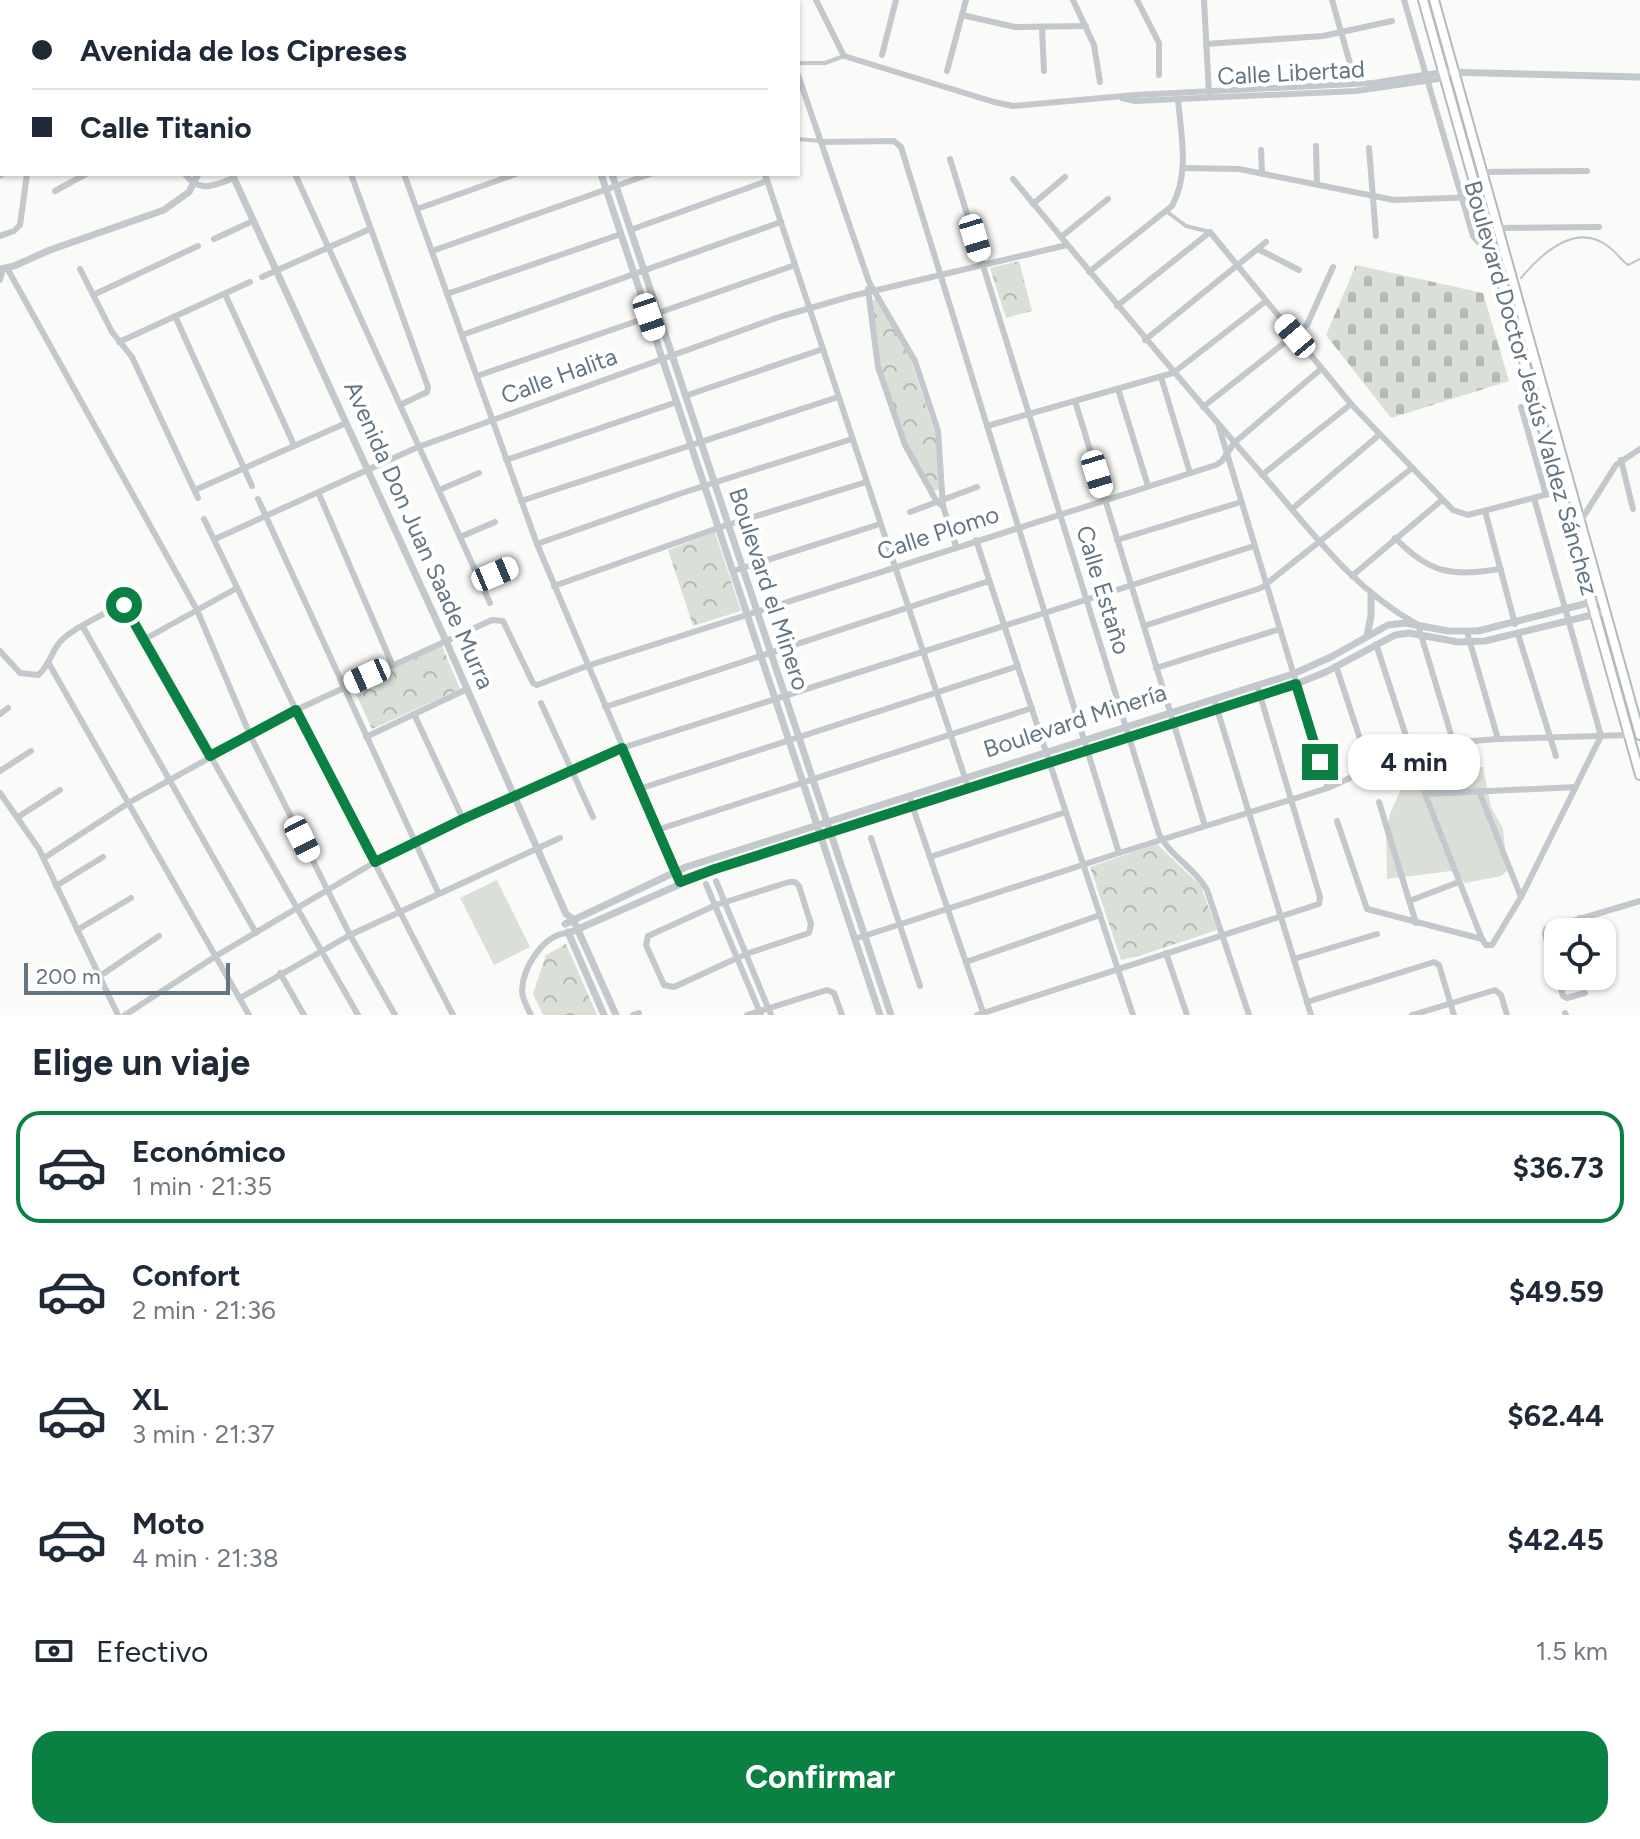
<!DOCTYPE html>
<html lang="es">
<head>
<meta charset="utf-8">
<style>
  :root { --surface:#fff; --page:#f6f6f7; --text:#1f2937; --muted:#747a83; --line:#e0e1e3; --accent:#0b8043 }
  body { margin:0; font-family:Figtree,sans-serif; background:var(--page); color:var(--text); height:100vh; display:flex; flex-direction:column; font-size:30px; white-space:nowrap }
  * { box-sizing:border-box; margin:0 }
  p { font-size:26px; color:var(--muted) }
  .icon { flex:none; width:44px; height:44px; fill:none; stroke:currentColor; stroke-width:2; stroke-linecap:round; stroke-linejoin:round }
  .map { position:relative; height:1015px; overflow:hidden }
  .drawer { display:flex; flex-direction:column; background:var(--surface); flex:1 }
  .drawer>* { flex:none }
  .guide { position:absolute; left:0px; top:0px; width:800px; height:176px; box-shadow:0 2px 6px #0004; display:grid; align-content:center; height:176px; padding:0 32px; background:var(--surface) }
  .buttons { position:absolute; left:1544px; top:918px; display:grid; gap:16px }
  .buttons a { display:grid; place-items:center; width:72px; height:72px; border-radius:16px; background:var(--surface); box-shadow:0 2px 6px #0004; font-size:40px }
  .scale { position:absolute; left:24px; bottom:20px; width:206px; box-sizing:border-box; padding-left:8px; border:4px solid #657683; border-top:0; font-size:22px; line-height:28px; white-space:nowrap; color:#657683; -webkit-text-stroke:6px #fff; paint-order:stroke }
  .end { position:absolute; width:36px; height:36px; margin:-18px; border:10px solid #0b8043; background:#fff; box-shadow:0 0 0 4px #fff }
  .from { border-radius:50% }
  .bubble { position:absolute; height:56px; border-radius:24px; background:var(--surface); box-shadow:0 2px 6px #0004; font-size:26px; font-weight:700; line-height:56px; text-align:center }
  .car { position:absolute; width:24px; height:48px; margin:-24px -12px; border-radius:10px; box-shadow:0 0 6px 2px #0007; background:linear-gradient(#fff 24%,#345 0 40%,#fff 0 76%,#345 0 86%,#fff 0) }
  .guide b { display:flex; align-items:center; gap:28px; height:76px; font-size:30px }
  .guide b+b { border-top:2px solid var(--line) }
  .guide i { width:20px; height:20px; background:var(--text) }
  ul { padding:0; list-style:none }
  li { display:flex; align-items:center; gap:24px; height:112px; margin:0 16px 12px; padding:0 16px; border:4px solid transparent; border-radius:24px }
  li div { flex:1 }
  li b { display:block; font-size:30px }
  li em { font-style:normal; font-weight:700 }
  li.active { border-color:var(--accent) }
  li>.icon { width:72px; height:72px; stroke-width:1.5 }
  h2 { padding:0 32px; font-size:36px; line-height:96px }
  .pay { display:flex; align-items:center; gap:20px; height:88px; padding:0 32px; font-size:30px }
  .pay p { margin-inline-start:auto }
  .action { display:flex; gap:16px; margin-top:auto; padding:16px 32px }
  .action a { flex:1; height:92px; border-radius:24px; background:var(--accent); color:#fff; font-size:32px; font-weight:700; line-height:92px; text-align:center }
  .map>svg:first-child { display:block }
  .cemetery { fill:url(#cemetery-stones) }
  .park { fill:url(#park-crowns) }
  .garden { fill:#dadfd7 }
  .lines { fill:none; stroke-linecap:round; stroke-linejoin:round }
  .stream { stroke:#bbc7cb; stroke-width:2 }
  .canal { stroke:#bbc7cb; stroke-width:7 }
  .secondary-casing { stroke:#b3babf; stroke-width:12 }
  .pedestrian { stroke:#c3c8cc; stroke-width:4 }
  .minor { stroke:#c3c8cc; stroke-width:6 }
  .tertiary { stroke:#c3c8cc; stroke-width:7 }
  .secondary { stroke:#fff; stroke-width:8 }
  .route { stroke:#0b8043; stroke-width:10 }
  .labels { text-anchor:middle; stroke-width:8; stroke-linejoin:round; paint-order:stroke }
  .street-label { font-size:24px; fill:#657683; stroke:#fff }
</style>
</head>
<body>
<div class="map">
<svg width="1640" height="1015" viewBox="0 0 1640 1015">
  <defs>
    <pattern id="cemetery-stones" width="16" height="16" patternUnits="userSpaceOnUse" patternTransform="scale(2)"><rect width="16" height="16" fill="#dadfd7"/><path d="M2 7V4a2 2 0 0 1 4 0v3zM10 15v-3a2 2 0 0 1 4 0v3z" fill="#b4b9b4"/></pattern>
    <pattern id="park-crowns" width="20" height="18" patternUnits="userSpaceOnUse" patternTransform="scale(2)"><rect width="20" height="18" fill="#dadfd7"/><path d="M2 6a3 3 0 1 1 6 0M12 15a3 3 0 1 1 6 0" fill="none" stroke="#b4b9b4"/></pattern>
  </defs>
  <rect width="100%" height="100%" fill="#fafaf8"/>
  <!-- cemetery -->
  <polygon class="cemetery" points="1356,265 1483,293 1509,381 1391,418 1326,335"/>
  <!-- park -->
  <g class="park">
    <polygon points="1019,261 1032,311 1006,318 990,268"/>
    <polygon points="876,298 908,351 936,436 940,489 933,491 909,451 876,357 870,303"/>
    <polygon points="715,532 741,611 693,626 668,550"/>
    <polygon points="442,646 460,689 372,729 353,687"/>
    <polygon points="1157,844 1201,886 1217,930 1139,956 1121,960 1090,867"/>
    <polygon points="566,944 597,1015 543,1015 533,994 546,955"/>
  </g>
  <!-- garden -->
  <g class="garden">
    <polygon points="1429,766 1483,767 1491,807 1503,829 1507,871 1501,876 1465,883 1451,871 1387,879 1386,833 1390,814 1406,778"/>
    <polygon points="497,880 530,947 494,965 460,898"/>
  </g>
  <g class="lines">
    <!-- stream -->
    <path class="stream" d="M1521 278C1542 253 1576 221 1609 247 1616 252 1621 260 1628 265L1640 259"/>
    <!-- canal -->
    <polyline class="canal" points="369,0 374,2"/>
    <defs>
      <g id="secondary">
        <polyline points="1423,0 1640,775"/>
        <polyline points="1434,0 1640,735"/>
      </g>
    </defs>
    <!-- secondary casing -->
    <use href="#secondary" class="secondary-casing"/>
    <!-- pedestrian -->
    <g class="pedestrian">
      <polyline points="798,63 825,63 844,56"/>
      <polyline points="798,139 820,141"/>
      <polyline points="1166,211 1186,226 1210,232"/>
    </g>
    <!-- minor -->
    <g class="minor">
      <polyline points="54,0 58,2"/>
      <polyline points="349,0 353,2"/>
      <polyline points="400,0 409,2"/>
      <polyline points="424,0 425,2"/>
      <polyline points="473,0 474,2"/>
      <polyline points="581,0 582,2"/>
      <polyline points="631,0 632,2"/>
      <polyline points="680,0 681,2"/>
      <polyline points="770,0 771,2"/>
      <polyline points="816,0 844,56 994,102 1013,106 1135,95 1373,83 1443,72"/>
      <polyline points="1073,0 1094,45 1100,82"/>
      <polyline points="1137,0 1159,43 1159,75"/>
      <polyline points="1204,0 1209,94"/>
      <polyline points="1332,0 1353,74"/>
      <polyline points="1404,0 1473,236 1481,245 1491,246"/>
      <polyline points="184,2 184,0"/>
      <polyline points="207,2 207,0"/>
      <polyline points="962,15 1015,27 1086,26"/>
      <polyline points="1042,28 1044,71"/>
      <polyline points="1206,44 1323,36 1392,21"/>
      <polyline points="0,53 2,51"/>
      <polyline points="882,55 896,0"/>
      <polyline points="947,71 966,0"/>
      <polyline points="798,75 869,282 915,361 938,431 943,506 956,546"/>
      <polyline points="0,84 2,82"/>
      <polyline points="1122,98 1135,101 1356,91 1445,78"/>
      <polyline points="821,142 894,141 901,147 1119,853"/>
      <polyline points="1316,146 1317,184"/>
      <polyline points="1369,148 1376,236"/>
      <polyline points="1261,150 1262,173"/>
      <path d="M950 159 1159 834C1170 856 1195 868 1207 890L1249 1015"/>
      <polyline points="1183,168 1239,169 1394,200 1477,197"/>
      <polyline points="1481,172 1587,171"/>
      <path d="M185 174C199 194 215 185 234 178"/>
      <polyline points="295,174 490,603"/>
      <polyline points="351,174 428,387 427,392 400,405"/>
      <polyline points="404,174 537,544 680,882"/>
      <polyline points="765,174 968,787"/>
      <polyline points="0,176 2,174"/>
      <path d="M1013 179C1095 278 1177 377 1261 473 1310 529 1351 588 1418 625L1453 741"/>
      <polyline points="55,191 86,174"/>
      <polyline points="1033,204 1065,177"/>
      <polyline points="417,209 516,174"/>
      <polyline points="1497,228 1599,227"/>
      <polyline points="630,230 767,181"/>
      <polyline points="0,236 14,231 20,225 27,174"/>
      <polyline points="1061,237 1108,199"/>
      <polyline points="214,239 253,221"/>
      <polyline points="1258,249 1299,270"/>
      <polyline points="432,251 650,174"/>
      <polyline points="7,268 197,610 250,735 350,935 395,1015"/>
      <polyline points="80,269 112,332 132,357 198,498"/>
      <path d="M1089 272 1172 206C1190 173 1181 136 1178 99"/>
      <polyline points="262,277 370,229"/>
      <polyline points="0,280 3,269"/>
      <polyline points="868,289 878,367 905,445 937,502 943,506"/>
      <polyline points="225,294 294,445"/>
      <polyline points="447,294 621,234"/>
      <polyline points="93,295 198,246"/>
      <polyline points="1117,306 1210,232 1351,404 1453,510 1468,515 1571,488"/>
      <polyline points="658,313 795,265"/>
      <polyline points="175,316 252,486"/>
      <polyline points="462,335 781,222"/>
      <polyline points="1145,340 1266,242"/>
      <polyline points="119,342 250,282"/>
      <polyline points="477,376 649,317"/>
      <polyline points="1161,377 1190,473"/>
      <polyline points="1118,389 1148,486"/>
      <polyline points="685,396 823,349"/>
      <polyline points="1075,401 1205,826"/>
      <polyline points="1203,407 1307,325 1333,267"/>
      <polyline points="1521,407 1546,495"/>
      <polyline points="987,426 1173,373 1266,301"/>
      <polyline points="1219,427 1328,788"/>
      <polyline points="506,460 677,402"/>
      <polyline points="1621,460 1633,509"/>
      <polyline points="1262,475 1351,404"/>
      <polyline points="195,490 346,423"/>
      <polyline points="439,490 479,473"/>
      <polyline points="319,494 392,664"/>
      <polyline points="258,499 438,892"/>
      <polyline points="521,501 838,397"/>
      <polyline points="1292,509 1379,435"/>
      <polyline points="1485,511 1515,624"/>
      <polyline points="910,512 977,487"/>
      <polyline points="204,519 296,710 453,1015"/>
      <polyline points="1580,522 1616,465 1640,449"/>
      <polyline points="460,537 495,522"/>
      <path d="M1395 538C1431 575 1452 576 1501 569"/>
      <polyline points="215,539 418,447 779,317 852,296 1067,245"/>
      <polyline points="976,540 1133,1015"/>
      <polyline points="1117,540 1241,502"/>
      <polyline points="537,544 682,493 852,439"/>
      <polyline points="733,571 880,524"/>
      <polyline points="1352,576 1442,500"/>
      <polyline points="480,581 511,567"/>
      <polyline points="554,586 718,528 866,482"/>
      <polyline points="1144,626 1261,588 1412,468"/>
      <polyline points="83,627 256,933"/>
      <polyline points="1467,632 1498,739"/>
      <polyline points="1518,634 1556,756"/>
      <polyline points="145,639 237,588"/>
      <polyline points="1376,644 1425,794 1482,939 1486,945 1492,945 1521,897 1601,736 1534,498"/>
      <path d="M0 651 20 673 38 675C49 667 51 652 60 642 72 628 104 615 121 604L125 606 358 1015"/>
      <polyline points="48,662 249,1015"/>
      <polyline points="1336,666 1370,769"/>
      <polyline points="1156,668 1280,629"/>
      <polyline points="1214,699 1311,1015"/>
      <polyline points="541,703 593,817"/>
      <polyline points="605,707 989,581"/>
      <polyline points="0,714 8,708"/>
      <polyline points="414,714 463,819"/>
      <polyline points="366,737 467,689"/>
      <polyline points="0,771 31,751"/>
      <polyline points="639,789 1018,666"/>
      <polyline points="1479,791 1521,897"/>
      <polyline points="0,793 39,849 118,1015"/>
      <polyline points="1425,794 1576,787"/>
      <polyline points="909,796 984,1015"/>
      <polyline points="1379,802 1416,923"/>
      <polyline points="18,817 60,790"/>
      <polyline points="1337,821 1367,909 1482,939"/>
      <polyline points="657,830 1032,708"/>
      <polyline points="871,838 920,986"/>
      <polyline points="930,857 1066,812"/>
      <polyline points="44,858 130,802 296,710 492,620 503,621 533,683 537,685 587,666 1216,465 1222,461 1234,443 1321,369"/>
      <polyline points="716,881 771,1015"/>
      <polygon points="789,882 795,882 799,886 811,924 809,933 746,954 674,987 664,985 646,945 648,936 716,905"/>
      <polyline points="706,884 761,1015"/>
      <polyline points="56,886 103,857"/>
      <polyline points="1409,901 1459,882"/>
      <polyline points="1580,918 1584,932"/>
      <polyline points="77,930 131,898"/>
      <polyline points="855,939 1119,853 1328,788 1421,745 1498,739 1629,735"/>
      <polyline points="1166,953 1187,1015"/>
      <polyline points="1294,959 1377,934"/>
      <polyline points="966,962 1100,915"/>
      <polyline points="280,973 304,1015"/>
      <polyline points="100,976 159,936"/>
      <polyline points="1585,993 1567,998 1563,996 1545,934 1546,929 1640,901"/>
      <polyline points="240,998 350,935 560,838"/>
      <polyline points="1307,1002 1434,962 1439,965 1454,1015"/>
      <polyline points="1565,1013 1566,1015"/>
      <polyline points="125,1015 216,956 375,862 463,819 622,748 1254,546"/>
      <path d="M531 1015C527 1007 522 999 522 990 523 967 544 933 569 933"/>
      <polyline points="633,1015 639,1013"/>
      <polyline points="747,1015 827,990 834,993 842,1015"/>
      <polyline points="977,1015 1319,904 1320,897 1257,685"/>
      <polyline points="1412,1015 1495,990 1501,995 1507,1015"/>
    </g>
    <!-- tertiary -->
    <g class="tertiary">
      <polyline points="522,0 523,2"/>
      <polyline points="535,0 536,2"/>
      <polyline points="312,2 315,0"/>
      <polyline points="1443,72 1640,77"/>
      <polyline points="232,174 446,641 566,914 573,919 616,1015"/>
      <polyline points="601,174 880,1015"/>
      <polyline points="612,174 891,1015"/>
      <polyline points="0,269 14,266 50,250 164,210 189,192 198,174"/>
      <polyline points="1367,636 1371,616 1371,595"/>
      <polyline points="565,924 686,867 1293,674 1331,657 1388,625 1405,623 1448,631 1478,631 1596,601"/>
      <polyline points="568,932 604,1015"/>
      <polyline points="569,933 715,869 1296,684 1326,672 1395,635 1409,633 1458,642 1485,641 1600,613"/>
    </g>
    <!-- secondary -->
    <use href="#secondary" class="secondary"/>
  </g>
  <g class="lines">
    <!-- route -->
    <polyline class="route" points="124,605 210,756 296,710 375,862 463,819 622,748 680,882 715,869 1296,684 1320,762"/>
  </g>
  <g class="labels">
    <!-- street labels -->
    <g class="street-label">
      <text transform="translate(1291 73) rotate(-3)" y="8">Calle Libertad</text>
      <text transform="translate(559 376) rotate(-20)" y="8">Calle Halita</text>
      <text transform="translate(1531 388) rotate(74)" y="8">Boulevard Doctor Jesús Valdez Sánchez</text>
      <text transform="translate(938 533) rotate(-18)" y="8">Calle Plomo</text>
      <text transform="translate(419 535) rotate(66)" y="8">Avenida Don Juan Saade Murra</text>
      <text transform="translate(769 589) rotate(72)" y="8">Boulevard el Minero</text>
      <text transform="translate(1103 590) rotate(73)" y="8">Calle Estaño</text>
      <text transform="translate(1075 721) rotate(-18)" y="8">Boulevard Minería</text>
    </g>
  </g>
</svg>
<div class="buttons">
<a><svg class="icon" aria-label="locate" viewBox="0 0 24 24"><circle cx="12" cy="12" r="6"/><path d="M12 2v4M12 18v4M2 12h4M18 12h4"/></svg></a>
</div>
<div class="scale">200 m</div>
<i class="end from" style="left:124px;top:605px"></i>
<i class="end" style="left:1320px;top:762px"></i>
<div class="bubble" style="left:1348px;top:734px;width:132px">4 min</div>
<i class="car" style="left:975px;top:238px;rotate:163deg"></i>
<i class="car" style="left:649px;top:317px;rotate:161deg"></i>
<i class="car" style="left:1295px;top:336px;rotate:320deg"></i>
<i class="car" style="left:1097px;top:474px;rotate:163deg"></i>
<i class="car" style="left:495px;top:574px;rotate:67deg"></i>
<i class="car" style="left:367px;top:676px;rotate:246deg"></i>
<i class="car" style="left:302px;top:839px;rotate:153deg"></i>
<div class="guide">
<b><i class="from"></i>Avenida de los Cipreses</b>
<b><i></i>Calle Titanio</b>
</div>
</div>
<section class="drawer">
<h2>Elige un viaje</h2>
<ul>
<li class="active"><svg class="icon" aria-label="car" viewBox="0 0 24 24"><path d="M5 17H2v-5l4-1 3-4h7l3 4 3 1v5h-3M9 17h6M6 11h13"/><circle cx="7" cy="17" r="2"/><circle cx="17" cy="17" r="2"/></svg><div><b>Económico</b><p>1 min · 21:35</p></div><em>$36.73</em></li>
<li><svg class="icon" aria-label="car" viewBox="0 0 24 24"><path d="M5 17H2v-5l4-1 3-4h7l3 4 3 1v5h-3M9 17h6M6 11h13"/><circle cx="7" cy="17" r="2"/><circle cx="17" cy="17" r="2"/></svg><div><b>Confort</b><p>2 min · 21:36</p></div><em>$49.59</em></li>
<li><svg class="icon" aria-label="car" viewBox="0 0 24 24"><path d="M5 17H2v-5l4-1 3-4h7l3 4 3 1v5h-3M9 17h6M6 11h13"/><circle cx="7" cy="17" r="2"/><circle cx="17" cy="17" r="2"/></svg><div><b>XL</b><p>3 min · 21:37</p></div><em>$62.44</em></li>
<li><svg class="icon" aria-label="car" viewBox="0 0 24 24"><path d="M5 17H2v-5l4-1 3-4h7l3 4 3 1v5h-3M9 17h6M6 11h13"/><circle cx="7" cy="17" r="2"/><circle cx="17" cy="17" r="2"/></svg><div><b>Moto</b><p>4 min · 21:38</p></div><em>$42.45</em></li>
</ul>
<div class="pay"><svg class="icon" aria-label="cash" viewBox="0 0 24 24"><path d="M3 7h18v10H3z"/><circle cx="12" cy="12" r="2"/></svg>Efectivo<p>1.5 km</p></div>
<div class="action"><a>Confirmar</a></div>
</section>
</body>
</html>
